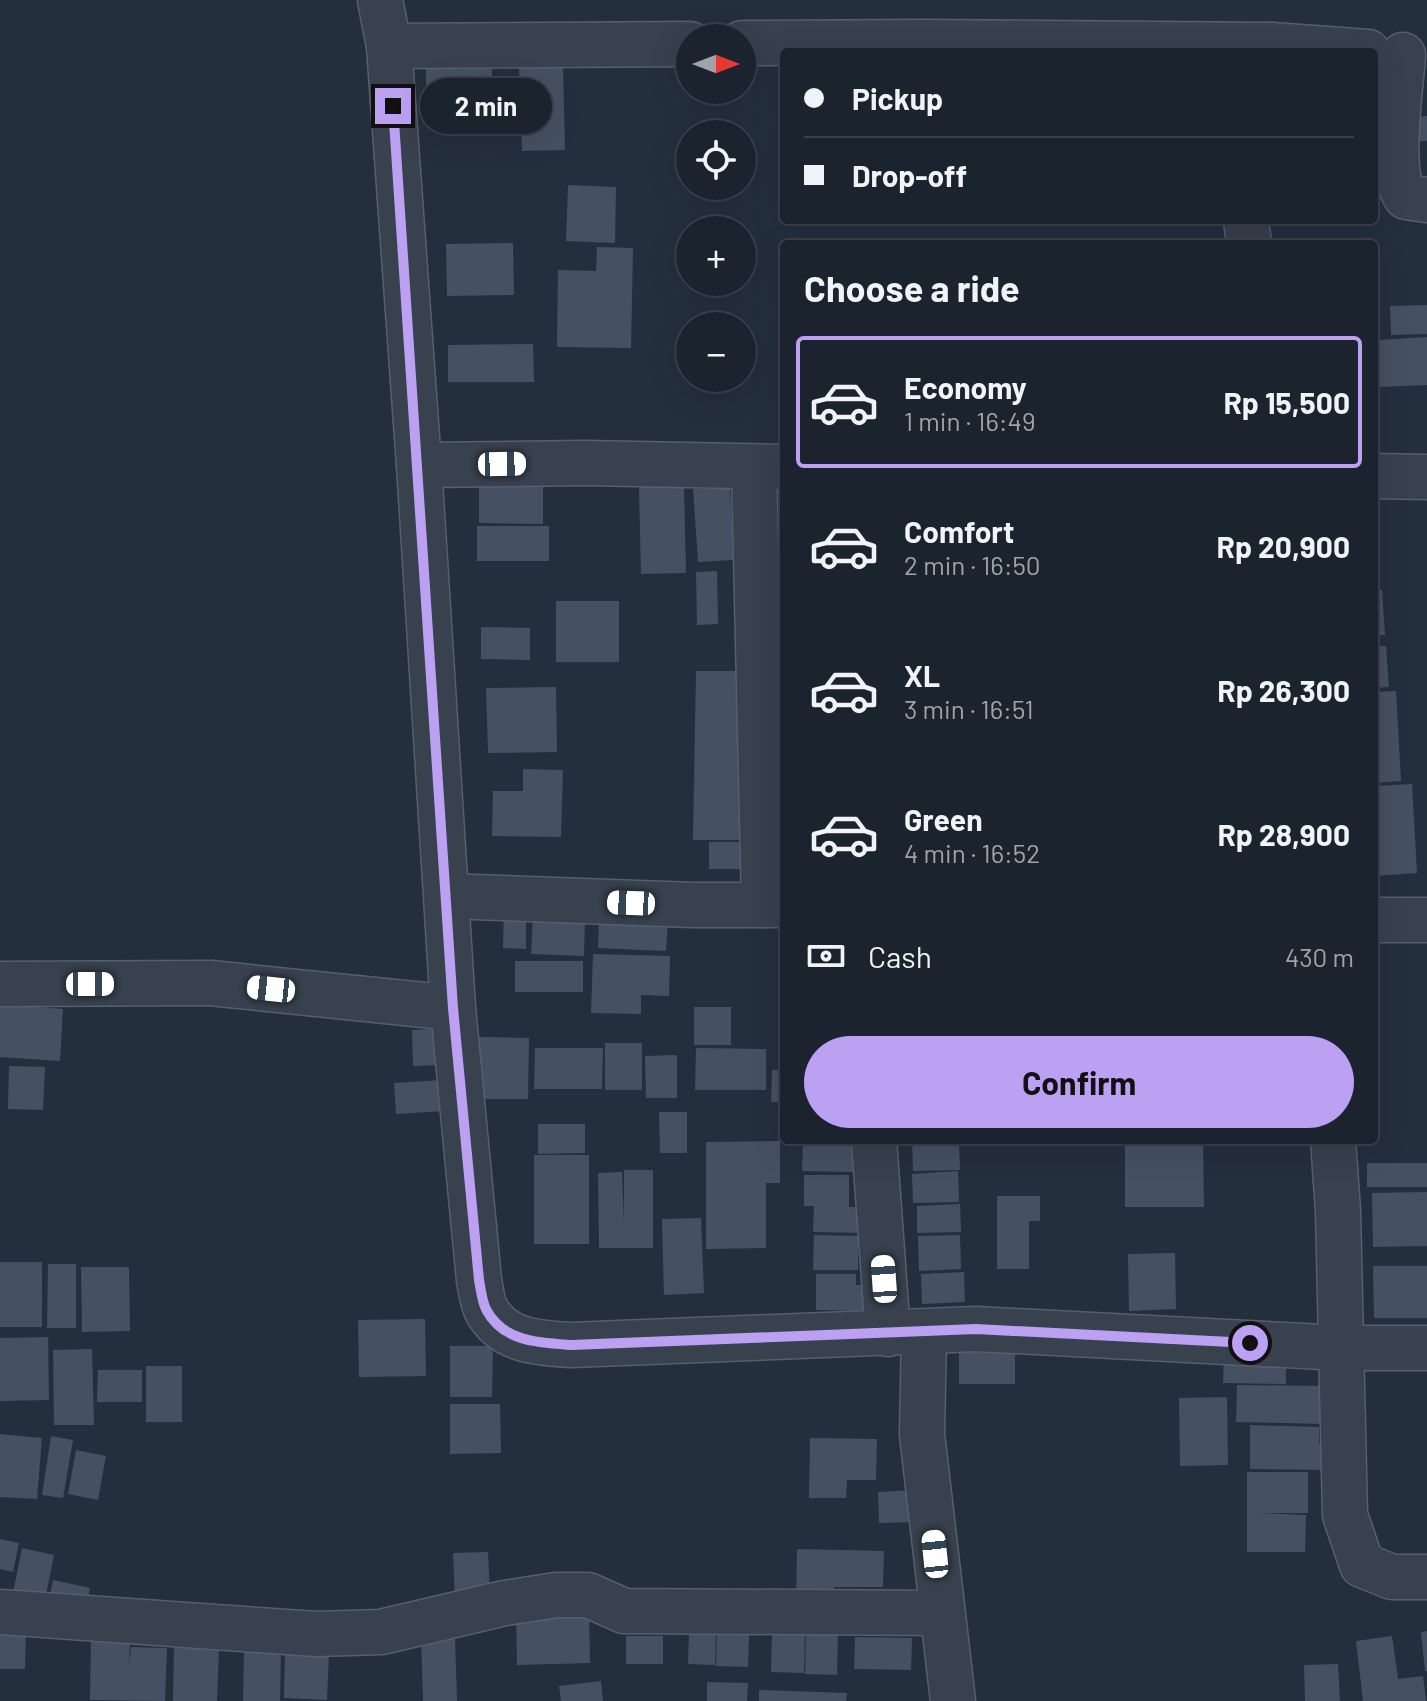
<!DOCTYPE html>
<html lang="en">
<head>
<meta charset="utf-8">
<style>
  :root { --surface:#1b232e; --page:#282f3a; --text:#f1f3f6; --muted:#a0a4aa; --line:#39404a; --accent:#bca0f2 }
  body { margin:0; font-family:Barlow,sans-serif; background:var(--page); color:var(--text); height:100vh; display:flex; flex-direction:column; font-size:30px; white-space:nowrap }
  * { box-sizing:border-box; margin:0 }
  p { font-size:26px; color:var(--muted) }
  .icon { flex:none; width:44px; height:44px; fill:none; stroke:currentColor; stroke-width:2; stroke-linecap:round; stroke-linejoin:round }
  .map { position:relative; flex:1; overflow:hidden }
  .sheet { position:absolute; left:780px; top:240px; width:598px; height:904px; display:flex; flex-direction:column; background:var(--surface); border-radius:8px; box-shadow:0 8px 32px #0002,0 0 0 2px var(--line) }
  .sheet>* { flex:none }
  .hud { position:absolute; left:780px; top:48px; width:598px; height:176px; border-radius:8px; box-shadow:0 8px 32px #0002,0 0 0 2px var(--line); display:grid; align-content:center; height:176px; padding:0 24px; background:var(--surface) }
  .needle { width:52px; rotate:90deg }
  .tools { position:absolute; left:676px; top:24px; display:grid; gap:16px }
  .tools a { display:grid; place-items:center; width:80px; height:80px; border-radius:50%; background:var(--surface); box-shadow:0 8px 32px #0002,0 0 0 2px var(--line); font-size:40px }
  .end { position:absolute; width:36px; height:36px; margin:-18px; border:10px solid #bca0f2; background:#111; box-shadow:0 0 0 4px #111 }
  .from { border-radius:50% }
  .bubble { position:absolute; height:56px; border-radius:28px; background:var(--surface); box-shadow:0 8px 32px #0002,0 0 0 2px var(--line); font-size:26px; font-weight:700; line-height:56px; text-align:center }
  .car { position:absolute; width:24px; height:48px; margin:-24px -12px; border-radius:10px; box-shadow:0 0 6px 2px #0007; background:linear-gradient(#fff 24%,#345 0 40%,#fff 0 76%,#345 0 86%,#fff 0) }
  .hud b { display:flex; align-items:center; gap:28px; height:76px; font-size:30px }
  .hud b+b { border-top:2px solid var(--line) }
  .hud i { width:20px; height:20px; background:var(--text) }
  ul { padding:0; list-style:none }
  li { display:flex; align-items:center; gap:24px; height:132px; margin:0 16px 12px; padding:0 8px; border:4px solid transparent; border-radius:8px }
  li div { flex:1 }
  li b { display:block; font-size:30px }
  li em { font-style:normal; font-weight:700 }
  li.selected { border-color:var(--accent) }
  li>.icon { width:72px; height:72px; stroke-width:1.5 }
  h2 { padding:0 24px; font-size:36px; line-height:96px }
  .pay { display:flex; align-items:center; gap:20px; height:88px; padding:0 24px; font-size:30px }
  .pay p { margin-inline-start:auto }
  .button { display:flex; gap:16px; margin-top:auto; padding:16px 24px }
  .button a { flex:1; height:92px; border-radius:48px; background:var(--accent); color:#111; font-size:32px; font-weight:700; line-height:92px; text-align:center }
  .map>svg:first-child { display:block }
  .building { fill:#455162 }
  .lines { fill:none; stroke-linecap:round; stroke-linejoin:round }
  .minor-casing { stroke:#565f6c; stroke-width:47 }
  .minor { stroke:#38414e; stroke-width:44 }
  .route { stroke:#bca0f2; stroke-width:10 }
</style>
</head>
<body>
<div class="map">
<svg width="1427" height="1701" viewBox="0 0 1427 1701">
  <rect width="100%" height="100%" fill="#242f3e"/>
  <!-- building -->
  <g class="building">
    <rect x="426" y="50" width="66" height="52"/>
    <polygon points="563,65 565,150 522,151 519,67"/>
    <polygon points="1427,116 1427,141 1418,141 1417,117"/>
    <polygon points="568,185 616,187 615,243 566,241"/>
    <polygon points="513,243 514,295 447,296 446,244"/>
    <polygon points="597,247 633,248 631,348 557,347 558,270 596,271"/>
    <polygon points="1427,305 1427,334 1391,335 1390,306"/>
    <polygon points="1427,337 1427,385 1380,387 1378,340"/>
    <polygon points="533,344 534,382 448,382 448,345"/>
    <polygon points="479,481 543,482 543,524 479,523"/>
    <polygon points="684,486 686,573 641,574 639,487"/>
    <polygon points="730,487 734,560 698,562 693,489"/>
    <rect x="477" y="526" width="72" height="35"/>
    <polygon points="717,571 718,624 697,625 696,572"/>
    <polygon points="1382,590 1385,635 1374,635 1374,591"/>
    <rect x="556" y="601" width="63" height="61"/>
    <polygon points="481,627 530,628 530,660 481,659"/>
    <polygon points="1374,646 1386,646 1389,687 1374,688"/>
    <polygon points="696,671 741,671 739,840 693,840"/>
    <polygon points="556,687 557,752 488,753 486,688"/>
    <polygon points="1396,691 1401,781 1374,783 1374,692"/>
    <polygon points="523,769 563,770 561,837 492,836 493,791 523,791"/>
    <polygon points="1412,784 1417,873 1374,876 1374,786"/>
    <rect x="709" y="842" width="42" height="27"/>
    <polygon points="504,902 526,903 526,949 503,948"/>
    <polygon points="533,916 585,918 584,956 531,954"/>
    <polygon points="599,916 668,919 666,951 598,948"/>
    <polygon points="593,954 670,956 669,996 641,995 641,1014 591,1013"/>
    <rect x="515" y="961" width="68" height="31"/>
    <polygon points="0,1004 63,1009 60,1061 0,1057"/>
    <rect x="694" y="1007" width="37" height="38"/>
    <polygon points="437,1029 439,1065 413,1066 412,1030"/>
    <polygon points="479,1037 529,1038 528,1099 479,1099"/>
    <rect x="605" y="1043" width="37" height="47"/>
    <polygon points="535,1048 603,1048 602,1089 534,1089"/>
    <polygon points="696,1048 766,1049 766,1090 695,1090"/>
    <polygon points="677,1055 677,1098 646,1098 645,1056"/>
    <polygon points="9,1066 45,1067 43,1110 8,1109"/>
    <polygon points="772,1070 784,1070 784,1102 771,1102"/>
    <polygon points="443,1080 446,1111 396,1114 394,1083"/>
    <polygon points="659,1112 687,1112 687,1153 660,1153"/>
    <polygon points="538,1124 585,1124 585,1153 538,1154"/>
    <polygon points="803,1140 853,1140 853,1172 802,1171"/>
    <polygon points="912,1140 959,1140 960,1170 913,1171"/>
    <polygon points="1125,1140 1203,1140 1204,1207 1125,1207"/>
    <polygon points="780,1141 780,1183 766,1183 766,1248 706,1249 706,1142"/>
    <rect x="534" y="1155" width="55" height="89"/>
    <rect x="1367" y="1163" width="60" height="24"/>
    <polygon points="624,1170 653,1170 653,1248 599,1248 598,1173 622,1172 624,1223"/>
    <polygon points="958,1171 959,1202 913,1203 912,1174"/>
    <polygon points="804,1175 849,1175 849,1207 865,1207 865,1233 813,1232 814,1206 804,1206"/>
    <polygon points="1427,1192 1427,1246 1373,1247 1372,1193"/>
    <polygon points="997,1196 1040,1196 1040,1221 1029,1221 1029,1269 997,1269"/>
    <polygon points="960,1204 961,1232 917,1233 917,1206"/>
    <polygon points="701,1218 704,1293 664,1295 662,1219"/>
    <polygon points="814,1235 858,1236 858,1270 813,1270"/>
    <polygon points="960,1235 961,1269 919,1271 918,1236"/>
    <polygon points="1175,1253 1176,1309 1129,1311 1128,1254"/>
    <rect x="0" y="1262" width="42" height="65"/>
    <polygon points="48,1264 76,1264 76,1328 47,1328"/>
    <polygon points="1373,1266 1427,1266 1427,1318 1374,1318"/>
    <polygon points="81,1267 129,1267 130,1331 82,1332"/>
    <polygon points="964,1272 965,1302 922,1304 921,1274"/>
    <polygon points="816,1274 856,1274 856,1285 870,1285 869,1311 816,1310"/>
    <polygon points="425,1319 426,1376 359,1377 358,1320"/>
    <polygon points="48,1337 49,1400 0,1401 0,1338"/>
    <polygon points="1015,1339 1015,1384 959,1384 959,1340"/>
    <polygon points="450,1346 493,1346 492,1397 450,1397"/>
    <polygon points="92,1349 94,1425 54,1425 53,1350"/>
    <polygon points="1224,1351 1286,1353 1286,1384 1223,1383"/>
    <rect x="146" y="1366" width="36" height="56"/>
    <polygon points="98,1370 142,1370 142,1402 97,1402"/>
    <polygon points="1237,1385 1327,1386 1326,1424 1236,1422"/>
    <polygon points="1227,1397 1228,1465 1180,1466 1179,1398"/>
    <polygon points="450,1404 500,1404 501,1453 450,1454"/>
    <polygon points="1250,1425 1319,1427 1319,1444 1329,1444 1328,1470 1250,1469"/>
    <polygon points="0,1434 42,1438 37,1499 0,1497"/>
    <polygon points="51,1436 73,1440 63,1498 42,1495"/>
    <polygon points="810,1438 877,1439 876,1480 847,1480 846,1498 809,1498"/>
    <polygon points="76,1450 106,1456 98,1500 68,1494"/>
    <polygon points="1247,1472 1308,1472 1308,1513 1257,1513 1306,1515 1305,1552 1247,1552"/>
    <polygon points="914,1490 915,1522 879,1523 878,1492"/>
    <polygon points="0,1539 19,1543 13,1572 0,1569"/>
    <polygon points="22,1548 54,1555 44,1605 12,1598"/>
    <polygon points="797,1549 884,1551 883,1587 834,1587 834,1609 796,1609"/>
    <polygon points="488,1552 490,1599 455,1600 453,1553"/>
    <polygon points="53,1580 90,1588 85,1613 48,1605"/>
    <polygon points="589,1608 590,1663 517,1665 516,1609"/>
    <polygon points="0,1627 26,1628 25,1669 0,1669"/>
    <polygon points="772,1630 805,1631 804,1673 771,1672"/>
    <polygon points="1427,1631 1427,1671 1425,1671 1421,1632"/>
    <polygon points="689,1632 716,1633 715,1665 688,1664"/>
    <polygon points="806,1632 838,1633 837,1675 805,1674"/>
    <polygon points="717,1633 749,1634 748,1667 716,1666"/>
    <polygon points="455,1636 457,1701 423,1701 421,1637"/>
    <rect x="626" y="1636" width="37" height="28"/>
    <polygon points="1392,1636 1398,1679 1423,1676 1426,1701 1363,1701 1356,1641"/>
    <polygon points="855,1637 912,1638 911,1670 854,1669"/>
    <polygon points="91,1638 130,1639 129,1666 131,1647 167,1648 165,1701 90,1700"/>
    <polygon points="174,1646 219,1647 217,1701 173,1701"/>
    <polygon points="244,1648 281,1649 280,1701 243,1701"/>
    <polygon points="285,1652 329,1653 327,1700 284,1698"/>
    <polygon points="1338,1664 1340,1701 1305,1701 1304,1665"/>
    <polygon points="601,1681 603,1701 561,1701 559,1686"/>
    <polygon points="707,1682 748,1683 747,1701 707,1701"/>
    <polygon points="759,1690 847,1693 846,1701 759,1701"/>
  </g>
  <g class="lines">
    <defs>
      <g id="minor">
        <path d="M380 0 389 46 419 465 453 1008 479 1280C481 1290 482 1303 487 1311 504 1342 540 1343 571 1345L976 1329 1342 1348H1427"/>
        <polyline points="742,43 923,42 1272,45"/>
        <polyline points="389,46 690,44"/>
        <polyline points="1258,52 1272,45 1368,52"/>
        <path d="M1403 55C1401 88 1387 171 1406 197L1427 200"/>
        <polyline points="1246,220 1249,244"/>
        <polyline points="419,465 585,463 784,467"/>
        <polyline points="754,467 764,905"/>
        <polyline points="1374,476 1427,477"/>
        <polyline points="447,896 693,905 784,905"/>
        <polyline points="1374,920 1427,920"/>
        <polyline points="0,984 210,983 453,1008"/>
        <polyline points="874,1140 888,1334"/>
        <polyline points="1333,1140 1338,1211 1345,1515 1362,1565 1392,1577 1427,1577"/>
        <polyline points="924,1332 922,1434 953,1701"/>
        <polyline points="0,1612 316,1634 381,1632 505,1603 556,1595 588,1595 624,1611 941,1613"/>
      </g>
    </defs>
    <!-- minor casing -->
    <use href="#minor" class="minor-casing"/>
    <!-- minor -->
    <use href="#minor" class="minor"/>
  </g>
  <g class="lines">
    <!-- route -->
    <path class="route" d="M393 106 453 1008 479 1280C481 1290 482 1303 487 1311 504 1342 540 1343 571 1345L976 1329 1250 1343"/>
  </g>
</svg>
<div class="tools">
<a><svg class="needle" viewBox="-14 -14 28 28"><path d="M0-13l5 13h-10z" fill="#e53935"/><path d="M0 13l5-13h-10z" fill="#a0a4aa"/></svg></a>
<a><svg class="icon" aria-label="locate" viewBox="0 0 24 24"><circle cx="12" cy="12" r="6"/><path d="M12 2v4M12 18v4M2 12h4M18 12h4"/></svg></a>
<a>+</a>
<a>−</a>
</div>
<i class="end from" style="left:1250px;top:1343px"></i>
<i class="end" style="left:393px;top:106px"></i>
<div class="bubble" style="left:420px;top:78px;width:132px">2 min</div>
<i class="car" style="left:502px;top:464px;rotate:89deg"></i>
<i class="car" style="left:631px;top:903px;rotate:272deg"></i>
<i class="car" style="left:90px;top:984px;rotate:90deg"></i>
<i class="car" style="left:271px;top:989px;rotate:276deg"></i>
<i class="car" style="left:884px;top:1279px;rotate:356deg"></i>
<i class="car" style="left:935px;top:1554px;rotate:354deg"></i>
<div class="hud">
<b><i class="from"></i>Pickup</b>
<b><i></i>Drop-off</b>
</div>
<section class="sheet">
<h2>Choose a ride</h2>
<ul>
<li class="selected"><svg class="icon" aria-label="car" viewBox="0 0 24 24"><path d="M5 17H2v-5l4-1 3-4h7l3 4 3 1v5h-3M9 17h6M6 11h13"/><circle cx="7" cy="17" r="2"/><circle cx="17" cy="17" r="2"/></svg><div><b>Economy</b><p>1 min · 16:49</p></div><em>Rp 15,500</em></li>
<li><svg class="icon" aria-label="car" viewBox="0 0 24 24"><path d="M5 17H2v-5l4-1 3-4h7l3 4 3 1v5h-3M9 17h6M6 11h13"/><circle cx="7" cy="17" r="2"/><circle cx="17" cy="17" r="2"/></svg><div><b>Comfort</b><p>2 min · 16:50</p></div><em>Rp 20,900</em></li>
<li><svg class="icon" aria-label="car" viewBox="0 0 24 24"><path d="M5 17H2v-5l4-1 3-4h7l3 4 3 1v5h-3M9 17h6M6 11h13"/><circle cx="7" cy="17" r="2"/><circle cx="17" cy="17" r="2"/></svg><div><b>XL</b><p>3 min · 16:51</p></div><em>Rp 26,300</em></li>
<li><svg class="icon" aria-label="car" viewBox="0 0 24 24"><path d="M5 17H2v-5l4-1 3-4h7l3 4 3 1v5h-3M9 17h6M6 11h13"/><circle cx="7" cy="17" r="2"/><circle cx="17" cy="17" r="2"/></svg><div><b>Green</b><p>4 min · 16:52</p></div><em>Rp 28,900</em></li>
</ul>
<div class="pay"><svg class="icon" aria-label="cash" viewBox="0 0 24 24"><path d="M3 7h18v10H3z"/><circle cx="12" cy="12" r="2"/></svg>Cash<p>430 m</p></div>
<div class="button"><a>Confirm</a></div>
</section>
</div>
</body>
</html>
